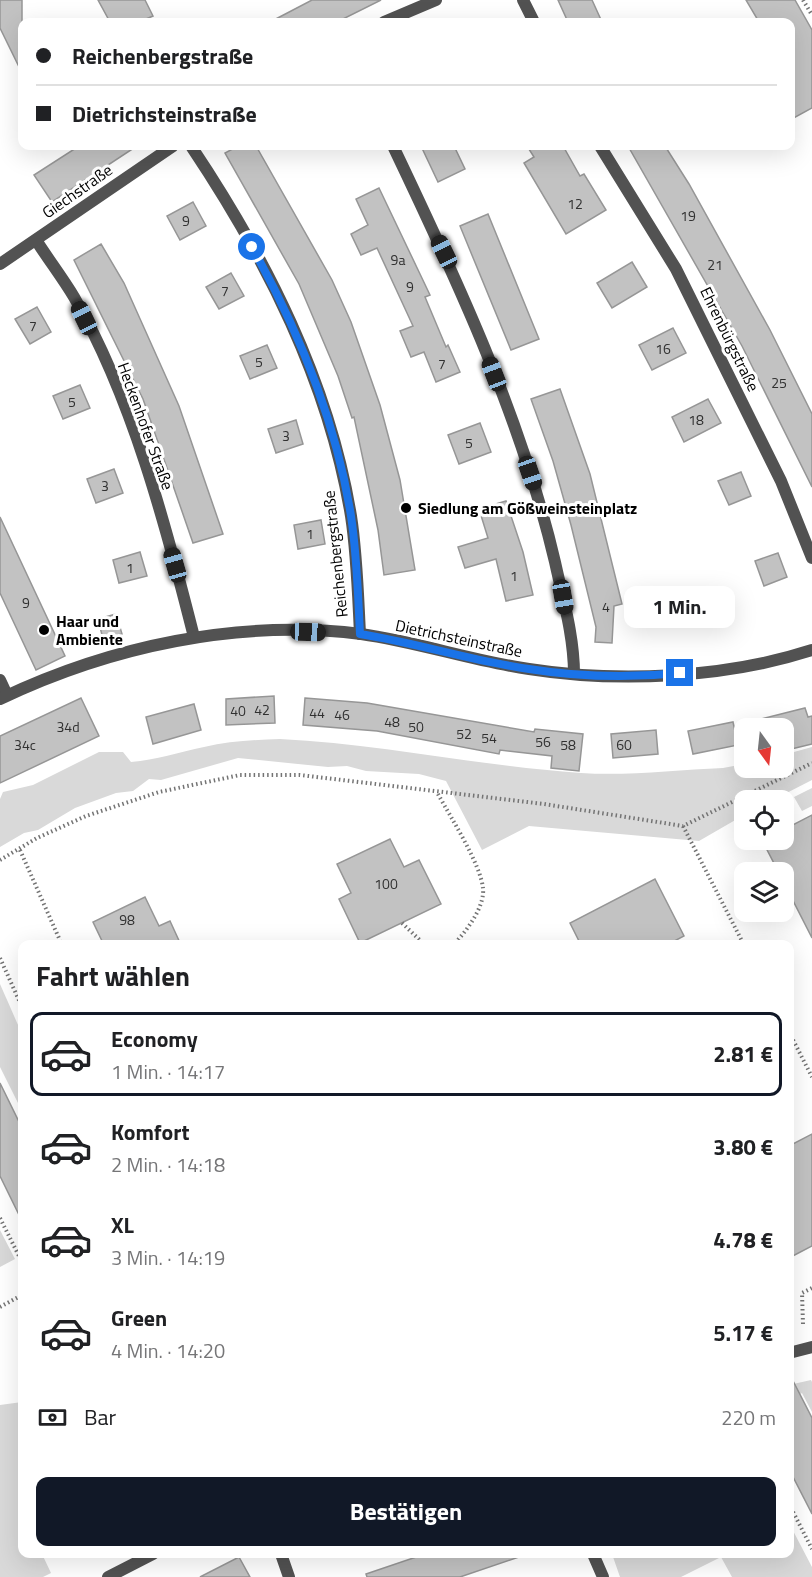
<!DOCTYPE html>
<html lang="de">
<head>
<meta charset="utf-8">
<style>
  :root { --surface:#fff; --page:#f6f6f6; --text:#202124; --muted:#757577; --line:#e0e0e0; --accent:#111827 }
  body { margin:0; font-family:"Titillium Web",sans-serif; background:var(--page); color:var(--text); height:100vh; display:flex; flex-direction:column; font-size:22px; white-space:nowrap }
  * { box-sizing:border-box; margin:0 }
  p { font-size:20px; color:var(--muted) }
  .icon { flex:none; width:33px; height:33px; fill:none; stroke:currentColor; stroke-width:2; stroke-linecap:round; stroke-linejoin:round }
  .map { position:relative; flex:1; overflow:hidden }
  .drawer { position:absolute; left:18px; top:940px; width:776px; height:618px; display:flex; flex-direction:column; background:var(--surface); border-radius:12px; box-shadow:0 6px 24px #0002 }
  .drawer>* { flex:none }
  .banner { position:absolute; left:18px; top:18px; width:777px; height:132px; border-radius:12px; box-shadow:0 6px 24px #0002; display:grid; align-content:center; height:132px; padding:0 18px; background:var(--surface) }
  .needle { width:39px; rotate:165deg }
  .tools { position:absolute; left:734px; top:718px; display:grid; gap:12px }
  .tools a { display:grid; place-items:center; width:60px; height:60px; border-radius:12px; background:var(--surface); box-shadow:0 6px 24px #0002; font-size:30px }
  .end { position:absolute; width:27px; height:27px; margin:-14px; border:8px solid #1a73e8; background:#fff; box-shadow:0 0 0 3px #fff }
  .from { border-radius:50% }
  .bubble { position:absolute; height:42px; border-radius:12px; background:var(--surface); box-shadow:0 6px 24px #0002; font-size:20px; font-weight:700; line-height:42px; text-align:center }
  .car { position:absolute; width:18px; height:36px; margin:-18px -9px; border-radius:8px; box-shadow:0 0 4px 2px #0007; background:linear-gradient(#222 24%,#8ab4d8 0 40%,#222 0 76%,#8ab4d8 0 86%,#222 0) }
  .banner b { display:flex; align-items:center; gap:21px; height:57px; font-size:22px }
  .banner b+b { border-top:2px solid var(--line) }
  .banner i { width:15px; height:15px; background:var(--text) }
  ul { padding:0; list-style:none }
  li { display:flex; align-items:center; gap:18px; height:84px; margin:0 12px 9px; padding:0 6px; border:3px solid transparent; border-radius:12px }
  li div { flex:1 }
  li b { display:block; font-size:22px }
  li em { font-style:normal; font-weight:700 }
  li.current { border-color:var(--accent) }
  li>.icon { width:54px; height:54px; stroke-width:1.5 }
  h2 { padding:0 18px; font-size:27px; line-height:72px }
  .pay { display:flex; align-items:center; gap:15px; height:66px; padding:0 18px; font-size:22px }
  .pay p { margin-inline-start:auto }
  .button { display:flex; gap:12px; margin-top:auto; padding:12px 18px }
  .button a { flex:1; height:69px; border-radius:12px; background:var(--accent); color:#fff; font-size:24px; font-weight:700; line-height:69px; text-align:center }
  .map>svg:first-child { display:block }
  .green { fill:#d9d9d9 }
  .building { fill:#c2c2c2; stroke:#969696; stroke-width:1.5 }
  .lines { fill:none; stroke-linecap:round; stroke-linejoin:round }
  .path { stroke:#747474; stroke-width:4; stroke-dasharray:1.5 3; stroke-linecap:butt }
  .street { stroke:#525252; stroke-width:12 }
  .route { stroke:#1a73e8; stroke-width:8 }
  .poi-dot { fill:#000; stroke:#fff; stroke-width:2 }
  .labels { text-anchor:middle; stroke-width:6; stroke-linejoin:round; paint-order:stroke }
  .number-label { font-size:14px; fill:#303030 }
  .street-label { font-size:16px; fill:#000; stroke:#fff }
  .poi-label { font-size:16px; font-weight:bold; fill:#000; stroke:#fff; text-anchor:start }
</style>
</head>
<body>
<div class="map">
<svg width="812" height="1577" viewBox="0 0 812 1577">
  <rect width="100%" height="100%" fill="#fff"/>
  <!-- green -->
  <g class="green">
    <path d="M280 739C380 744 480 766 581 773 627 776 676 770 723 768L744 764V768H783V755L812 747V780L771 801H744V815L699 841 529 826 482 850 446 781 419 774 366 771 347 766 328 767 238 758 161 780 149 779 133 791 116 793 75 808 38 830 24 833 0 847V799L3 792 33 785 99 752H123L131 762C156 760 179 752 204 747 229 741 254 740 280 739Z"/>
    <polygon points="812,788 812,806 802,811 794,797"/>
    <polygon points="0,984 22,1034 22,1111 0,1067"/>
    <polygon points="0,1230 15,1259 0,1267"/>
    <polygon points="811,1380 812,1382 812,1412 802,1393 789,1400 789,1385"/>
    <polygon points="22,1402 22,1554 42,1554 51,1573 43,1577 0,1577 0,1405"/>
    <polygon points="789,1523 812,1567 812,1577 732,1577 721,1557 681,1577 620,1577 612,1554 789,1554"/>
  </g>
  <!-- building -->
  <g class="building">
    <polygon points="0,0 22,0 22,73 0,28"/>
    <polygon points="98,0 145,0 153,16 139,22 110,22"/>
    <polygon points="312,0 381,0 337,22 270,22"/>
    <polygon points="558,0 592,0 602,22 568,22"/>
    <polygon points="746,0 795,0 812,30 812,108 790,120 790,22 759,22"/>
    <polygon points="79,146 137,146 52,202 34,175"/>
    <polygon points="238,146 256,146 332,280 351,322 380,405 400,480 415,570 384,575 378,530 354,417 352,418 338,376 299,284 225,153"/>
    <polygon points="421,146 454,146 465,169 438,182"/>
    <polygon points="527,146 563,146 580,176 584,174 606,210 566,234 524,163 534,157"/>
    <polygon points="628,146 665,146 689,184 770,330 812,414 812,487 742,346"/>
    <polygon points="379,188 430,295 425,297 446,347 448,345 460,372 436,382 424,352 411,357 400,331 413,326 377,248 361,255 351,234 368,225 356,199"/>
    <polygon points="193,202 206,226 180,240 167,216"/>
    <polygon points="488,214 539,339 511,350 460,226"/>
    <polygon points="101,244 124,283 179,406 223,534 193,543 143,399 74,260"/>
    <polygon points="632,262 647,287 612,308 597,283"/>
    <polygon points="231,273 244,296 219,309 206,287"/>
    <polygon points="37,307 51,332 30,344 15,319"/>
    <polygon points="673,328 686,353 652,370 639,345"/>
    <polygon points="267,345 277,368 250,379 240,356"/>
    <polygon points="80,385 90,408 63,419 53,396"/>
    <polygon points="560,389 590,474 622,604 614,606 612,643 595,642 596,627 571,525 553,461 531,399"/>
    <polygon points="708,399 721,423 684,442 672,417"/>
    <polygon points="296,420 303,444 276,453 268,429"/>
    <polygon points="480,423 491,452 459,464 448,435"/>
    <polygon points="114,469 123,493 96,503 87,479"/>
    <polygon points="741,472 751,496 729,505 718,481"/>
    <polygon points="506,501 523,552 533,595 506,601 496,559 465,568 458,547 488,538 479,509"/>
    <polygon points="0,517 65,656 36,670 0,593"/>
    <polygon points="321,520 325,544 298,549 294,525"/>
    <polygon points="140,552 147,576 119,583 113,560"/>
    <polygon points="778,553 787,577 764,586 755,561"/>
    <polygon points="116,614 122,634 103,639 98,619"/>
    <polygon points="274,696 275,723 226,725 226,699"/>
    <polygon points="81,698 99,736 0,783 0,736"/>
    <polygon points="305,698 367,703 534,732 535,729 583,734 579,771 551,768 552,756 500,750 499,754 377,731 303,725"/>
    <polygon points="194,704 201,730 153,744 146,717"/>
    <polygon points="805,708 808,717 812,716 812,744 783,751 783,729 750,729 749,722"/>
    <polygon points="733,722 738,745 693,754 688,731"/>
    <polygon points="656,730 658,754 613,758 611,734"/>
    <polygon points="812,815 812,938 783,881 783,873 779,873 762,840 783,840 783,830"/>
    <polygon points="390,839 404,867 419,860 441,904 360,943 339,899 351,893 337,864"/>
    <polygon points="655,879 684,936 667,945 581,945 570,923"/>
    <polygon points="145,897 159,926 170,921 181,945 104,945 93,922"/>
    <polygon points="0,1083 22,1128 22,1221 0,1176"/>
    <polygon points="812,1134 812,1246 789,1258 789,1146"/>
    <polygon points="789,1373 812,1418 812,1514 789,1469"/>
    <polygon points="425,1554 519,1554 519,1557 460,1577 367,1577 366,1574"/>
    <polygon points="239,1557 250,1577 200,1577"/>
  </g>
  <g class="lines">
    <!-- path -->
    <g class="path">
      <polyline points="803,0 812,15"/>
      <path d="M438 794C451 818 480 863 483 888 485 907 466 932 453 945"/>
      <polyline points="683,826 744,945"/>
      <polyline points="20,850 62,945"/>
      <polyline points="0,860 37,838 86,816 159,792 240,775 300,775 544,804 683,826 812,763"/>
      <polyline points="402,923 425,945"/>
      <polyline points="0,958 22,1007"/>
      <polyline points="789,1032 812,1077"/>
      <polyline points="0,1218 22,1262"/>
      <polyline points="0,1307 22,1295"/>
      <polyline points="803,1324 802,1293 812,1288"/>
      <polyline points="789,1504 812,1549"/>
    </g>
    <!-- street -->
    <g class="street">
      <polyline points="523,0 534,22"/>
      <polyline points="384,22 436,0"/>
      <path d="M191 146C266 258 329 382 351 516 357 555 358 595 360 634"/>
      <path d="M393 146C457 280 521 417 555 562 563 599 574 636 574 674"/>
      <polyline points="600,146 676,269 781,481 812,558"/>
      <path d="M36 240C48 259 62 277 74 297 132 397 166 526 194 637"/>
      <polyline points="0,264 173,146"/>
      <polyline points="0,680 7,695"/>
      <path d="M0 699C111 646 238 619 361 634 418 642 473 661 529 669 618 683 726 678 812 650"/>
      <polyline points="789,1353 812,1347"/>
      <polyline points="281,1554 289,1577"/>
      <polyline points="593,1554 603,1577"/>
      <polyline points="108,1577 153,1554"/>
    </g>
  </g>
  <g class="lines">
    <!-- route -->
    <path class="route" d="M252 247C299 331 336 420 351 516 357 555 358 595 360 634 417 643 472 661 529 669 579 677 630 678 680 673"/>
  </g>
  <!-- markers -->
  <g class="poi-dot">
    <circle cx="406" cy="508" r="6"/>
    <circle cx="44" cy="630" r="6"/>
  </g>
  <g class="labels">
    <!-- number labels -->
    <g class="number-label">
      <text x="575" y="209">12</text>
      <text x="688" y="221">19</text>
      <text x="186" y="226">9</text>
      <text x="398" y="265">9a</text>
      <text x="715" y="270">21</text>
      <text x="410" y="292">9</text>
      <text x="225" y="296">7</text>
      <text x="33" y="331">7</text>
      <text x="663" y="354">16</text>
      <text x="259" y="367">5</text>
      <text x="442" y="369">7</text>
      <text x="779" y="388">25</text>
      <text x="72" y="407">5</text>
      <text x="696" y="425">18</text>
      <text x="286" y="441">3</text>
      <text x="469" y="448">5</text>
      <text x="105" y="491">3</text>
      <text x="310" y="539">1</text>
      <text x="130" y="573">1</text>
      <text x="514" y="581">1</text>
      <text x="26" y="608">9</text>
      <text x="606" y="612">4</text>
      <text x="262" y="715">42</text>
      <text x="238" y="716">40</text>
      <text x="317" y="718">44</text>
      <text x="342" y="720">46</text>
      <text x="392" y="727">48</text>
      <text x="68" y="732">34d</text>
      <text x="416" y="732">50</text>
      <text x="464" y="739">52</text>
      <text x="489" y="743">54</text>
      <text x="543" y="747">56</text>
      <text x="25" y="750">34c</text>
      <text x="568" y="750">58</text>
      <text x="624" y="750">60</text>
      <text x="386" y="889">100</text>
      <text x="127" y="925">98</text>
    </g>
    <!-- street labels -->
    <g class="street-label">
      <text transform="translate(77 191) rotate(-35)" y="6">Giechstraße</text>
      <text transform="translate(730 339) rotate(64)" y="6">Ehrenbürgstraße</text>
      <text transform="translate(146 426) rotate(70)" y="6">Heckenhofer Straße</text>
      <text transform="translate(335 554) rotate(-96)" y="6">Reichenbergstraße</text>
      <text transform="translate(459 638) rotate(12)" y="6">Dietrichsteinstraße</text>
    </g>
    <!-- poi labels -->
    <g class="poi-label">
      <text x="418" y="514">Siedlung am Gößweinsteinplatz</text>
      <text x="56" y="627">Haar und<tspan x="56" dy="18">Ambiente</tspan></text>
    </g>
  </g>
</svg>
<div class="tools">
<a><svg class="needle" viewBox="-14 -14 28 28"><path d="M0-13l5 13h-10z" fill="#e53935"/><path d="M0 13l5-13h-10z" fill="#757577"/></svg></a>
<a><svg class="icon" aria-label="locate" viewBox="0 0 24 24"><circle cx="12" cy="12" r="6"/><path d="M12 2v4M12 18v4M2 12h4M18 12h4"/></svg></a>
<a><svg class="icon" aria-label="layers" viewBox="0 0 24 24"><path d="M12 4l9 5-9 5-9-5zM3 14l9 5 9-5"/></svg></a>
</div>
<i class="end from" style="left:252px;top:247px"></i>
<i class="end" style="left:680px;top:673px"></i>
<div class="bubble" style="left:624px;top:586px;width:111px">1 Min.</div>
<i class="car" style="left:444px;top:252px;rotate:334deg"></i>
<i class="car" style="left:84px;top:318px;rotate:334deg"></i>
<i class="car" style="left:494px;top:374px;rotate:339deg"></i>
<i class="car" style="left:530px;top:473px;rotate:161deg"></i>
<i class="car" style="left:175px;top:565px;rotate:344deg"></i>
<i class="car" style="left:563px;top:597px;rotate:170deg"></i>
<i class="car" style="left:308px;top:632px;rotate:92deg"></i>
<div class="banner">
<b><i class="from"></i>Reichenbergstraße</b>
<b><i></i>Dietrichsteinstraße</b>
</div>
<section class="drawer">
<h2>Fahrt wählen</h2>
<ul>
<li class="current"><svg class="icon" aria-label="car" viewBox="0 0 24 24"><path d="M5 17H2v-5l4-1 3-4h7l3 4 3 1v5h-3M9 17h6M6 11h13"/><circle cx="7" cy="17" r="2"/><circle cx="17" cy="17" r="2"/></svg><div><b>Economy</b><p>1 Min. · 14:17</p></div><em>2.81 €</em></li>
<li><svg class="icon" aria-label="car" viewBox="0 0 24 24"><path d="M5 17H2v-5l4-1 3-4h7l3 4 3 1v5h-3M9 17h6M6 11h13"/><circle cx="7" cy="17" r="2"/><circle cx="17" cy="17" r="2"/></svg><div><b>Komfort</b><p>2 Min. · 14:18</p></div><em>3.80 €</em></li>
<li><svg class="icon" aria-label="car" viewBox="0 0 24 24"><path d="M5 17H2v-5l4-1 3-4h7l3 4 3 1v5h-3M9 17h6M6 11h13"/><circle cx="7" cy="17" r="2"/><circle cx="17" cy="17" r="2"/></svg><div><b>XL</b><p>3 Min. · 14:19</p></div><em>4.78 €</em></li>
<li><svg class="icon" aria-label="car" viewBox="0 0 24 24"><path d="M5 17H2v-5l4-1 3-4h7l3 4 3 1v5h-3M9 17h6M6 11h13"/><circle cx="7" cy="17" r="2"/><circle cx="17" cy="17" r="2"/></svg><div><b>Green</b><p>4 Min. · 14:20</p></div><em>5.17 €</em></li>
</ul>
<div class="pay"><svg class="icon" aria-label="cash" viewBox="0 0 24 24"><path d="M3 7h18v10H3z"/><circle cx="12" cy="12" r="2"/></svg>Bar<p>220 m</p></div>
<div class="button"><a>Bestätigen</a></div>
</section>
</div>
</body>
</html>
